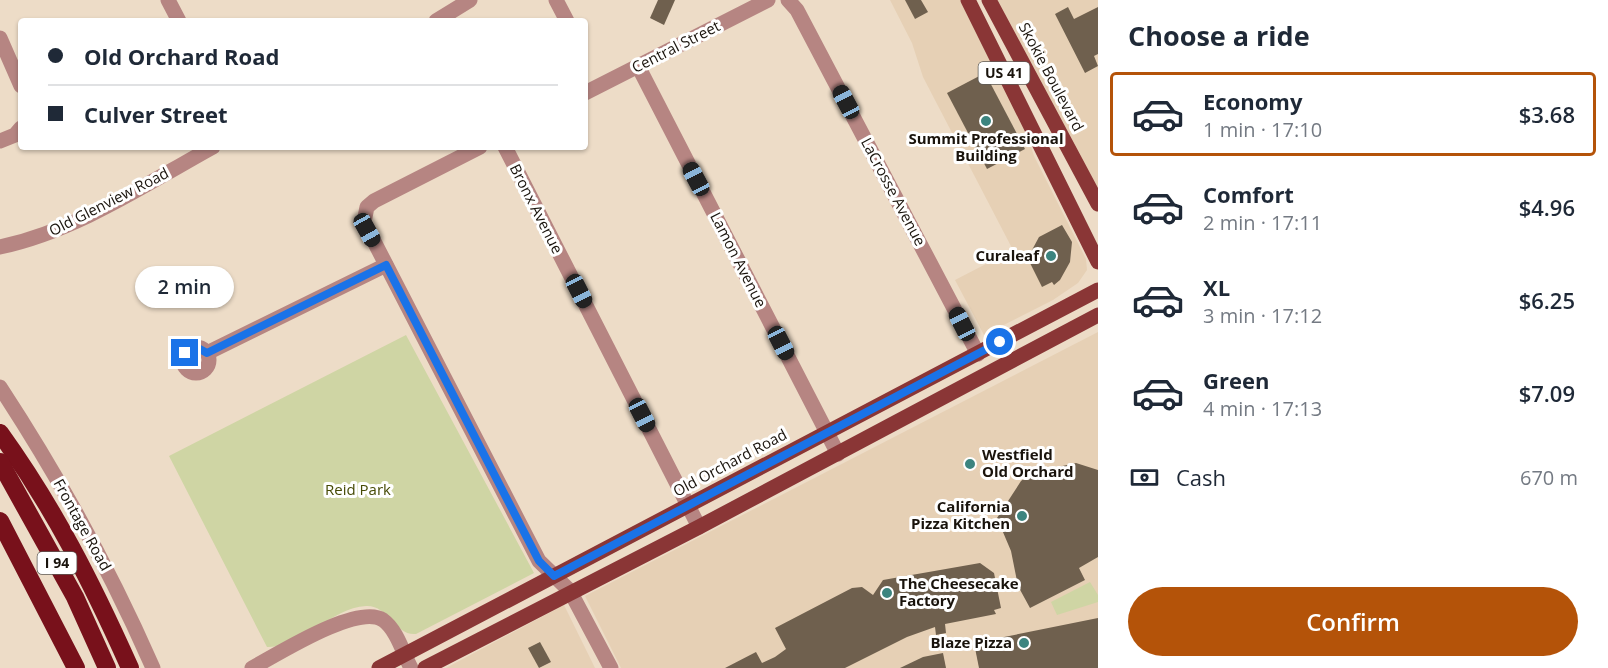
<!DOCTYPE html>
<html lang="en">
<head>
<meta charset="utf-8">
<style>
  :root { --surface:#fff; --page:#f2f2f3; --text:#1f2937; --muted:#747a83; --line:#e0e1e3; --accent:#b45309 }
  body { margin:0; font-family:"Open Sans",sans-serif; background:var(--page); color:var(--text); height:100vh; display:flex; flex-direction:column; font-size:22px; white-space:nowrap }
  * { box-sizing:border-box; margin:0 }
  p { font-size:20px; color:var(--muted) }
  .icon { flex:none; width:33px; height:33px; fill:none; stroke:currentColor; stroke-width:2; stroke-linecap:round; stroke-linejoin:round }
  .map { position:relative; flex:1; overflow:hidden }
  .drawer { display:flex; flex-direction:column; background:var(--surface); width:510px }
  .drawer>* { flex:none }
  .top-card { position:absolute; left:18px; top:18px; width:570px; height:132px; border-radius:6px; box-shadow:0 2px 4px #0004; display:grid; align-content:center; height:132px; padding:0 30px; background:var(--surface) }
  .end { position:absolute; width:27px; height:27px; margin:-14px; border:8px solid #1a73e8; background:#fff; box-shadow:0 0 0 3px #fff }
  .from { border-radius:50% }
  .bubble { position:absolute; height:42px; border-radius:21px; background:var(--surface); box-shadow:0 2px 4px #0004; font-size:20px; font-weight:600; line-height:42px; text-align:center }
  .car { position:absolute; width:18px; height:36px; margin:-18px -9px; border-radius:8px; box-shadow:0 0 4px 2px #0007; background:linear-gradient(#222 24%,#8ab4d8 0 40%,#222 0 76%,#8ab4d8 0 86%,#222 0) }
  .top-card b { display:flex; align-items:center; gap:21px; height:57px; font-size:22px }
  .top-card b+b { border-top:2px solid var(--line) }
  .top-card i { width:15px; height:15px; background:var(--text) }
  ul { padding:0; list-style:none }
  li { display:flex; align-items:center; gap:18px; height:84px; margin:0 12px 9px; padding:0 18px; border:3px solid transparent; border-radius:6px }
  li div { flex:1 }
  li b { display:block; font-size:22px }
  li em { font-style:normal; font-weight:600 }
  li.active { border-color:var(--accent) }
  li>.icon { width:54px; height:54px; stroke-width:1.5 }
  h2 { padding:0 30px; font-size:27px; line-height:72px }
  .pay { display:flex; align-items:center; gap:15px; height:66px; padding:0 30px; font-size:22px }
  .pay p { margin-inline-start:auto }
  .cta { display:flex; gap:12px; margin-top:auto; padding:12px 30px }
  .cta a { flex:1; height:69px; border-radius:36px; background:var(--accent); color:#fff; font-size:24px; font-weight:600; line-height:69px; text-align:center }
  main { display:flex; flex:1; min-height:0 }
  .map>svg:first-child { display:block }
  .built { fill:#e6d0b5 }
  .green { fill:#cfd5a4 }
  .building { fill:#6f604e }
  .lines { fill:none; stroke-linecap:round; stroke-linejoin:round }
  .minor { stroke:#b68582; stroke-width:15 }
  .major { stroke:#8a3636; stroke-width:15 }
  .highway { stroke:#78111b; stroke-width:18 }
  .route { stroke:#1a73e8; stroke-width:8 }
  .poi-dot { fill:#3c847f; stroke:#fff; stroke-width:2 }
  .labels { text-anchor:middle; stroke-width:6; stroke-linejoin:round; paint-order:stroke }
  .shield { fill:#fff; stroke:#5e5a55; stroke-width:1.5 }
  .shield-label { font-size:14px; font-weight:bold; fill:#19130c }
  .street-label { font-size:15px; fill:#19130c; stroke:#fff }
  .poi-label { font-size:15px; font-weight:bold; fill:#19130c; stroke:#fff; text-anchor:end }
  .park-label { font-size:15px; fill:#464a05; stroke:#fff }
</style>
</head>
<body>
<main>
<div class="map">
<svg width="1098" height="668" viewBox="0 0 1098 668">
  <rect width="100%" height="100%" fill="#eddcc7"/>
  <!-- built -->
  <g class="built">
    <polygon points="890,0 962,0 1025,129 1034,156 1086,259 1087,270 1078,283 1053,300 984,335 955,280 1013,250 923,77 912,43"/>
    <polygon points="997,0 1098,0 1098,192"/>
    <polygon points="1098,332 1098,668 621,668 585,596"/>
    <polygon points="564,605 595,668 446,668"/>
  </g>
  <!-- green -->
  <g class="green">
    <path d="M406 335 534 573 416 634C395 636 389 605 366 606 330 608 303 648 267 647L169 456Z"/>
    <polygon points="1090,582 1098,595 1098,602 1057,615 1051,602"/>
  </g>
  <!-- building -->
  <g class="building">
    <polygon points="658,0 675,0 664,25 650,18"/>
    <polygon points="905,0 921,0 928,12 915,19"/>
    <polygon points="1068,7 1074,19 1098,7 1098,54 1094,56 1098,66 1085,73 1055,14"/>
    <polygon points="985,73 1025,149 987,169 947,93"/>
    <polygon points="1062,225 1072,242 1070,262 1060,280 1054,285 1052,282 1042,287 1030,263 1032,250 1039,237"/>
    <polygon points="1076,463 1098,470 1098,557 1079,568 1085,580 1030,608 1018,586 1011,551 997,518 1021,481 1031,473"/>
    <polygon points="980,563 994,573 1001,608 994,610 996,614 945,624 946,633 936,635 935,627 907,637 845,668 725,668 756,652 762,663 775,657 786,649 775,628 852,588 862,587 873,595 883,580"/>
    <polygon points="1098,618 1098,668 979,668 974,643"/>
    <polygon points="540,642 551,662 539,668 528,648"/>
    <polygon points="943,653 946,668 900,668 923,657"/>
  </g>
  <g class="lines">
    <!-- minor -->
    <g class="minor">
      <polyline points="168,0 179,21"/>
      <polyline points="556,0 567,21"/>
      <polyline points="788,0 797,10 978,354"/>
      <polyline points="436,21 470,0"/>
      <polyline points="0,38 21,86"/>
      <polyline points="638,66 838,454"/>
      <polyline points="585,93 768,0"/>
      <polyline points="0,141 15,135 21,128"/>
      <polyline points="480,147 374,201 367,207 364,222 539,561 570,591 611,668"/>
      <polyline points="505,147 699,527"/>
      <path d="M0 247C78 230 144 185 213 147"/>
      <circle cx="196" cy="360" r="13"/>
      <polyline points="207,353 386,265"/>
      <path d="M0 387C59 477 110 570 153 668"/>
      <path d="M252 668C278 654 358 603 383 620 397 630 403 653 411 668"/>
    </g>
    <!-- major -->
    <g class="major">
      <polyline points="968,0 1098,262"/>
      <polyline points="989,0 1098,204"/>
      <polyline points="379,668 1098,290"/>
      <polyline points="425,668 699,527 1098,315"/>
    </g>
    <!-- highway -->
    <g class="highway">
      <path d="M0 433C54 508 92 583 130 668"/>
      <polyline points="0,462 75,597 107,668"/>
      <polyline points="0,521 76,668"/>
    </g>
  </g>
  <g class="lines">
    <!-- route -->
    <polyline class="route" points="185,353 196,347 207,353 386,265 539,561 554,576 1000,342"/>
  </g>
  <!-- markers -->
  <g class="poi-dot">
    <circle cx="986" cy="121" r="6"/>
    <circle cx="1051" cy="256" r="6"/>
    <circle cx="970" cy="464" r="6"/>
    <circle cx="1022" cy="516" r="6"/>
    <circle cx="887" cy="593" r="6"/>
    <circle cx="1024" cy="643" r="6"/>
  </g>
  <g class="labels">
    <!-- shield labels -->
    <g class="shield">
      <rect x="978.5" y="62" width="51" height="22" rx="4.5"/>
      <rect x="37.5" y="552" width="39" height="22" rx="4.5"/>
    </g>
    <g class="shield-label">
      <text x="1004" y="78">US 41</text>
      <text x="57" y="568">I 94</text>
    </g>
    <!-- street labels -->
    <g class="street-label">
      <text transform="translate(676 47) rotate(-27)" y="5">Central Street</text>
      <text transform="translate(1051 77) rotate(62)" y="5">Skokie Boulevard</text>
      <text transform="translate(893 192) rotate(62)" y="5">LaCrosse Avenue</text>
      <text transform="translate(109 202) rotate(-27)" y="5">Old Glenview Road</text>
      <text transform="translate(536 209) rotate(63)" y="5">Bronx Avenue</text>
      <text transform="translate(738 260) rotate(63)" y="5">Lamon Avenue</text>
      <text transform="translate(730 463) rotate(-28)" y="5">Old Orchard Road</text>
      <text transform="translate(82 525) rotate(61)" y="5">Frontage Road</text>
    </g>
    <!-- poi labels -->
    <g class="poi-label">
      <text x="986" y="144" text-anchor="middle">Summit Professional<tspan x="986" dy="17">Building</tspan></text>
      <text x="1039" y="261">Curaleaf</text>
      <text x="982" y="460" text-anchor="start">Westfield<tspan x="982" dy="17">Old Orchard</tspan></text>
      <text x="1010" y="512">California<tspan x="1010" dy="17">Pizza Kitchen</tspan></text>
      <text x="899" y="589" text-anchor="start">The Cheesecake<tspan x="899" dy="17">Factory</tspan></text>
      <text x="1012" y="648">Blaze Pizza</text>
    </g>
    <!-- park labels -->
    <g class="park-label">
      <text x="358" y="495">Reid Park</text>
    </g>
  </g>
</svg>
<i class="end from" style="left:1000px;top:342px"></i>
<i class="end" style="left:185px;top:353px"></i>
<div class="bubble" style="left:135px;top:266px;width:99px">2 min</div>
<i class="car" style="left:846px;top:102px;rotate:332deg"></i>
<i class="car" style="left:696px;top:179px;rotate:332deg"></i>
<i class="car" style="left:367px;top:230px;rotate:151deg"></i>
<i class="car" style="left:579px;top:291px;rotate:153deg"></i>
<i class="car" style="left:962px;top:324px;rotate:333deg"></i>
<i class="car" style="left:781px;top:343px;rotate:153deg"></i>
<i class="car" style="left:642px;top:415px;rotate:153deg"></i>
<div class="top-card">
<b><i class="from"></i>Old Orchard Road</b>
<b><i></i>Culver Street</b>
</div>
</div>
<section class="drawer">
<h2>Choose a ride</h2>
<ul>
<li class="active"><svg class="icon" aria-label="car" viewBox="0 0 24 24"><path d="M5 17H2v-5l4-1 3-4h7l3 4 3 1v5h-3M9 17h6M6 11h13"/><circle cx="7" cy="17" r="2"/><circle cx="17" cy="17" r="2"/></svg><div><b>Economy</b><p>1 min · 17:10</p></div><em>$3.68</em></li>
<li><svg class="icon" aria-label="car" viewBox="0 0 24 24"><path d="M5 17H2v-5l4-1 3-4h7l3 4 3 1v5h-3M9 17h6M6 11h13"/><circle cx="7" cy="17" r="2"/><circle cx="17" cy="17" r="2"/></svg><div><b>Comfort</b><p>2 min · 17:11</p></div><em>$4.96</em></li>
<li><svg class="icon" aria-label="car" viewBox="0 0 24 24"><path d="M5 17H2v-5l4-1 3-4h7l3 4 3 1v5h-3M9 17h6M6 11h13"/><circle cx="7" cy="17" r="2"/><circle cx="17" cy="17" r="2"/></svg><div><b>XL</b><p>3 min · 17:12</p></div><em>$6.25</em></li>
<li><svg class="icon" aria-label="car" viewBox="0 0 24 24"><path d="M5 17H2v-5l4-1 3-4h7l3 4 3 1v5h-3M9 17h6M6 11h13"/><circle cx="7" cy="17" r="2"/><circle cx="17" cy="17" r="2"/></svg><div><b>Green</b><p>4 min · 17:13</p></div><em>$7.09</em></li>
</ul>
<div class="pay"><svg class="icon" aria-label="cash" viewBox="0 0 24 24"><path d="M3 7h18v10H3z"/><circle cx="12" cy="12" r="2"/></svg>Cash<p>670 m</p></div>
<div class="cta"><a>Confirm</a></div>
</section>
</main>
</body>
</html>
